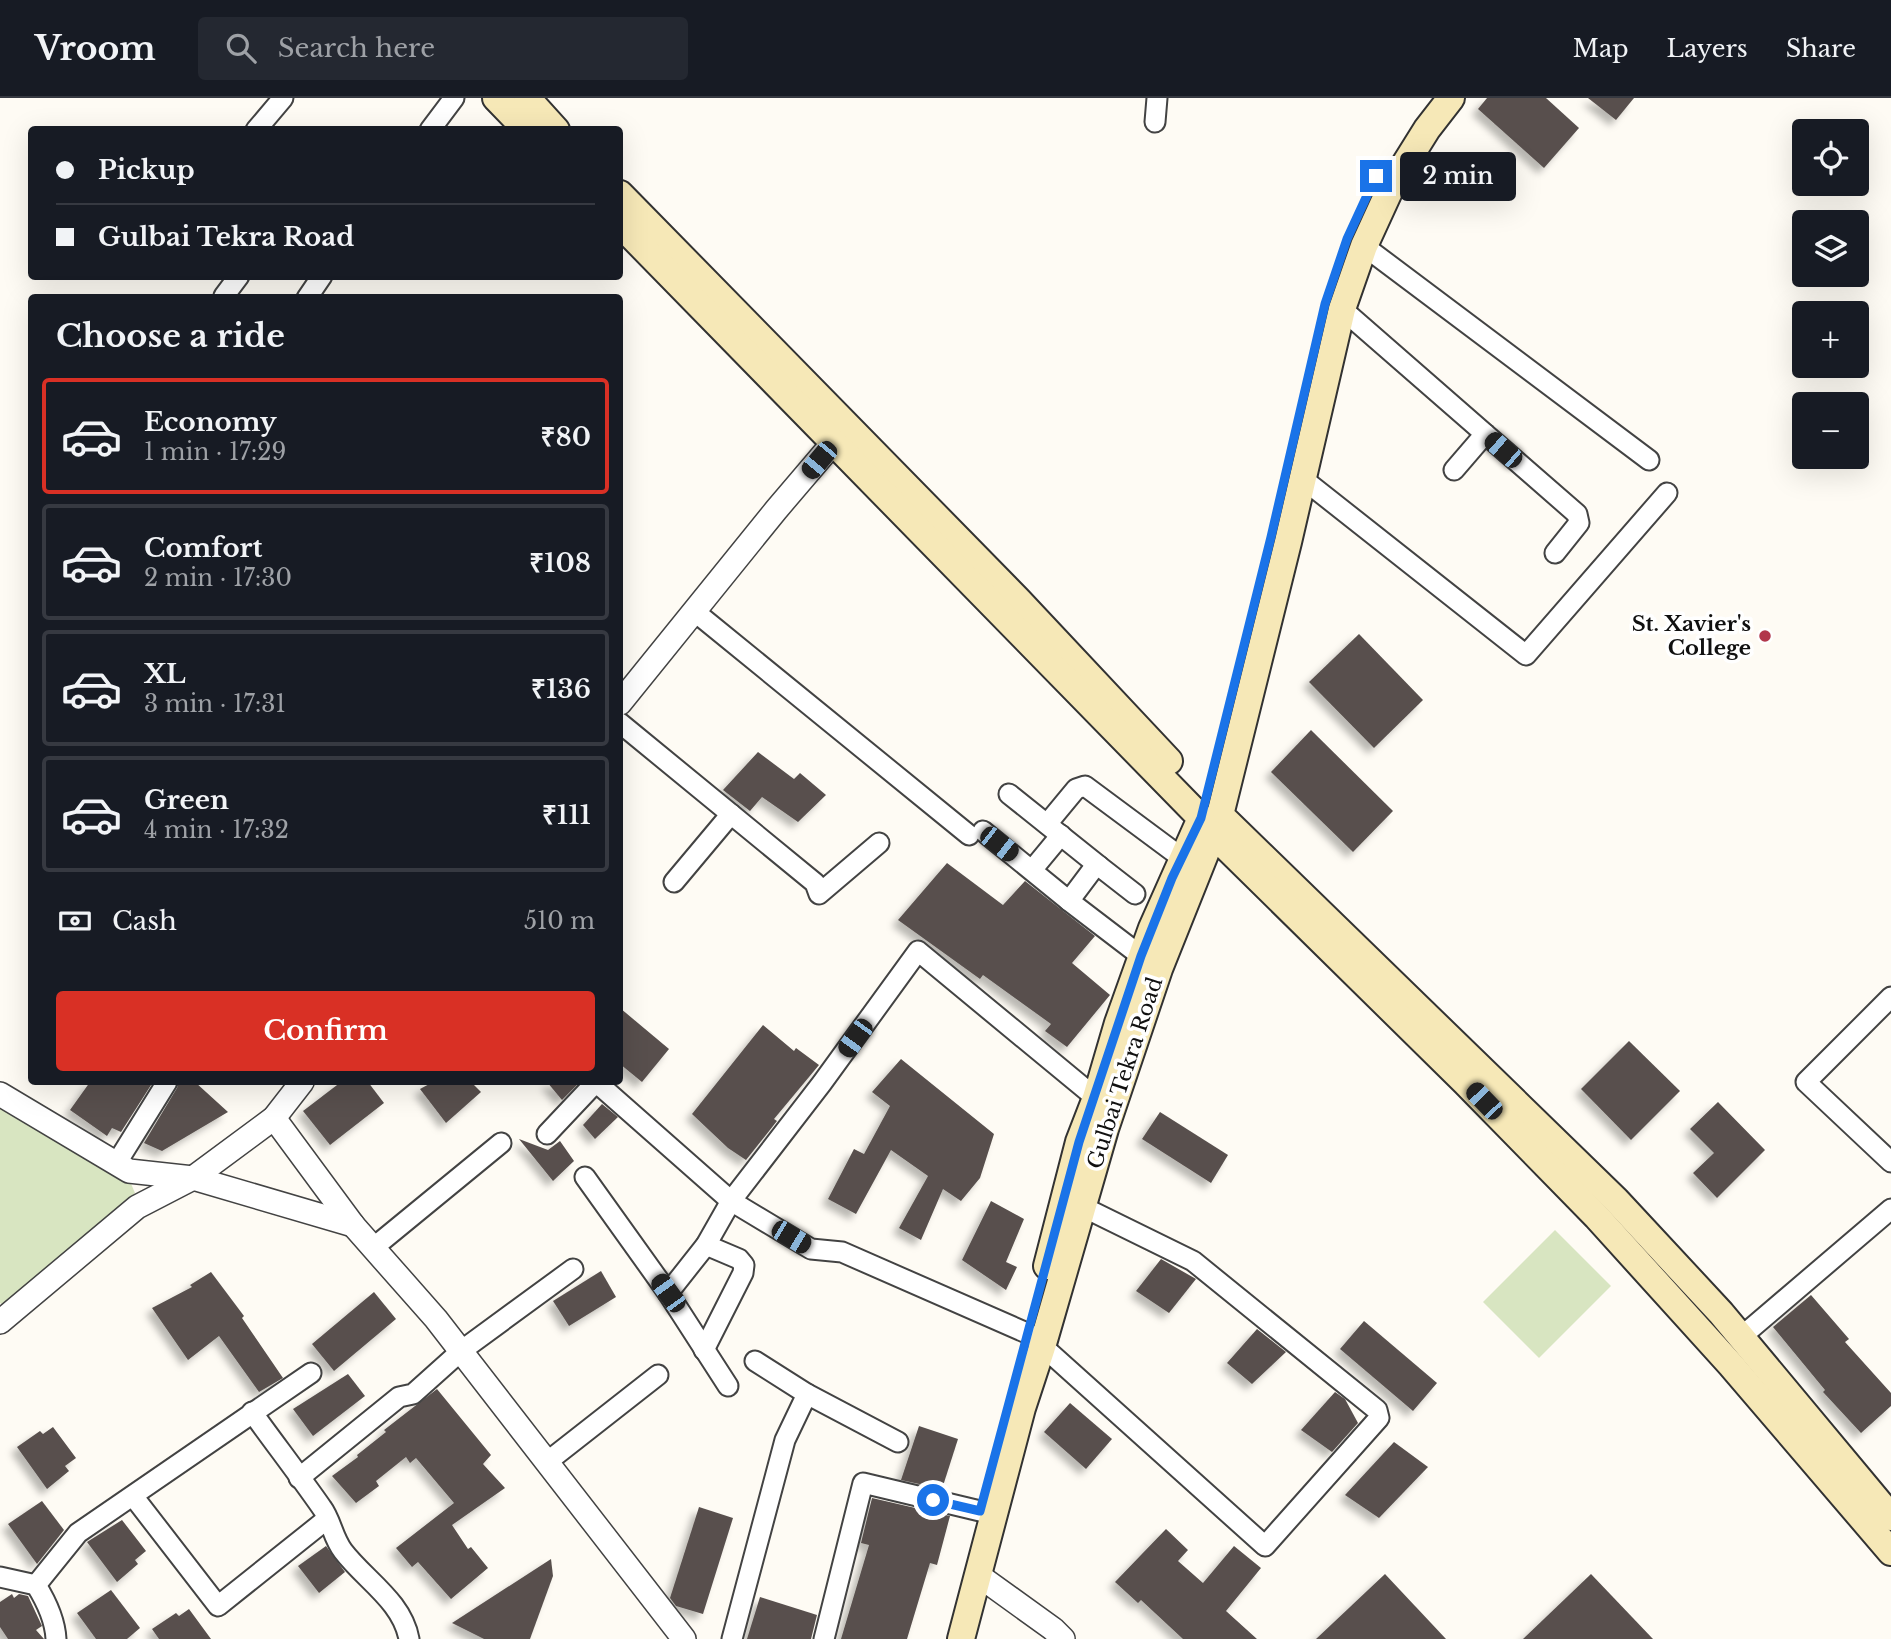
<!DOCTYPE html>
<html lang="en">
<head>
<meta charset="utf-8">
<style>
  :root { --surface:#171b24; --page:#242831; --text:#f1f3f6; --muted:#9ea1a6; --line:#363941; --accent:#d93025 }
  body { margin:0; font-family:"Libre Baskerville",serif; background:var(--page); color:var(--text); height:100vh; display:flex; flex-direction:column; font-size:26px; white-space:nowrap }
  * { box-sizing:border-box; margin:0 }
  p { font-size:23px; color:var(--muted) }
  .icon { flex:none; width:38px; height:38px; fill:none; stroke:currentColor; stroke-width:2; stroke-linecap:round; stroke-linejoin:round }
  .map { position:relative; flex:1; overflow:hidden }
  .details { position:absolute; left:28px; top:196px; width:595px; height:791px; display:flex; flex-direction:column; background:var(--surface); border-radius:7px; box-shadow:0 7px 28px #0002 }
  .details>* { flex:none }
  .guide { position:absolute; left:28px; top:28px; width:595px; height:154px; border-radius:7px; box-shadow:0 7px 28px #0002; display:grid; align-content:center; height:154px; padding:0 28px; background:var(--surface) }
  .fabs { position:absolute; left:1792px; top:21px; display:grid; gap:14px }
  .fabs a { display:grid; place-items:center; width:77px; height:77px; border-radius:7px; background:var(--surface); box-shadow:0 7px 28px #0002; font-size:35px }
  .end { position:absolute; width:32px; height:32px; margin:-16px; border:9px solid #1a73e8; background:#fff; box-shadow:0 0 0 4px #fff }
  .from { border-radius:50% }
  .bubble { position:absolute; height:49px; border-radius:7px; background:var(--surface); box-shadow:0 7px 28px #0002; font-size:23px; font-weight:600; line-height:49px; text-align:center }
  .car { position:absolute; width:21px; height:42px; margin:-21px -10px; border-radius:9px; box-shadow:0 0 5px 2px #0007; background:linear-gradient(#222 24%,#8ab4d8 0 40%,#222 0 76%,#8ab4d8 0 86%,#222 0) }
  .guide b { display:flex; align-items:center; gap:24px; height:66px; font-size:26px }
  .guide b+b { border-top:2px solid var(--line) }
  .guide i { width:18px; height:18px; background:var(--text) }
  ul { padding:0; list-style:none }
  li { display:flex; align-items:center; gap:21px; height:116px; margin:0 14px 10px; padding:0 14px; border:4px solid var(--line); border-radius:7px }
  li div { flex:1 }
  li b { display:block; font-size:26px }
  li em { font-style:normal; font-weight:600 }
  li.active { border-color:var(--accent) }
  li>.icon { width:63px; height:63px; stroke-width:1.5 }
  h2 { padding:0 28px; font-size:32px; line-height:84px }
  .pay { display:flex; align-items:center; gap:18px; height:77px; padding:0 28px; font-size:26px }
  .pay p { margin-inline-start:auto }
  .action { display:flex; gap:14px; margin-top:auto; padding:14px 28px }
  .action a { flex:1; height:80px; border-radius:7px; background:var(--accent); color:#fff; font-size:28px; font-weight:600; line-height:80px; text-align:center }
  header { display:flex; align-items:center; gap:42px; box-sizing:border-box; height:98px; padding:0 35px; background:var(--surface); border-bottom:2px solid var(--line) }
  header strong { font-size:33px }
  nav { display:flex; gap:38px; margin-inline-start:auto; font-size:24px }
  .search { width:490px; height:63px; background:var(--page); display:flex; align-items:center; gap:18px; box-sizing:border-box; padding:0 24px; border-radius:7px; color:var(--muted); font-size:26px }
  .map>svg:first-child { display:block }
  .green { fill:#d8e5c1 }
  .building { fill:#58504d; filter:url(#shadow) }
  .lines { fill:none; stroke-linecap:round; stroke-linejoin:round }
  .minor-casing { stroke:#434343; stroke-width:23 }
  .tertiary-casing { stroke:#434343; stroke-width:26 }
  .secondary-casing { stroke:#323232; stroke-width:30 }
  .minor { stroke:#fff; stroke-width:19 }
  .tertiary { stroke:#fff; stroke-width:23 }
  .secondary { stroke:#f6e8b7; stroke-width:26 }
  .route { stroke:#1a73e8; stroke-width:9 }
  .poi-dot { fill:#b1374b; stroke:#fff; stroke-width:2.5 }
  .labels { text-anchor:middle; stroke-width:7; stroke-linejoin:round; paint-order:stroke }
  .poi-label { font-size:21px; font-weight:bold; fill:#101010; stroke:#fff; text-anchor:end }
  .street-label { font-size:21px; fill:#101010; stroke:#fff }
</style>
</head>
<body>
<header>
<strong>Vroom</strong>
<div class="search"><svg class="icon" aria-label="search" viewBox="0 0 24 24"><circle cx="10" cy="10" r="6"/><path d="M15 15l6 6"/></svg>Search here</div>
<nav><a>Map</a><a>Layers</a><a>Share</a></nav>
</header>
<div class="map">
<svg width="1891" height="1541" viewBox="0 0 1891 1541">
  <defs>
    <filter id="shadow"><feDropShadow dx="-6" dy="6" stdDeviation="3.5" flood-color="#0004"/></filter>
  </defs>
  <rect width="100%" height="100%" fill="#fefbf4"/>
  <!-- green -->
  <g class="green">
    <polygon points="0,1003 129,1081 135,1095 3,1207 0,1205"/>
    <polygon points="1555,1132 1611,1188 1539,1260 1483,1204"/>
  </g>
  <!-- building -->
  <g class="building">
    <polygon points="1487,0 1546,0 1579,30 1544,70 1478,11"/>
    <polygon points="1588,0 1634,0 1616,22"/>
    <polygon points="1359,536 1423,602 1374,650 1309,584"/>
    <polygon points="1311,632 1393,713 1353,754 1271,674"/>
    <polygon points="758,654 794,681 800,675 826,697 798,724 762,699 750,713 723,692"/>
    <polygon points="947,765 1003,807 1025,783 1095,838 1072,865 1110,897 1067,949 1045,933 1051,926 983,877 980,881 898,822"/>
    <polygon points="620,910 669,951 642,984 620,966"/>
    <polygon points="763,927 794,953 796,950 819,967 774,1021 777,1023 746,1062 728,1050 692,1016"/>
    <polygon points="1629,943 1680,993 1631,1042 1581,991"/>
    <polygon points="901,961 994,1036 980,1080 961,1103 943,1091 921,1142 899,1130 928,1078 891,1052 856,1116 828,1101 854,1051 864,1056 890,1008 872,994"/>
    <polygon points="90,984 153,984 121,1034 112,1030 107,1038 70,1012"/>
    <polygon points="179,984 195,984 228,1014 162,1053 144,1045 177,990"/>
    <polygon points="341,984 368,984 384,1005 330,1047 303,1013"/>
    <polygon points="433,984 471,984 481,994 446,1025 420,991"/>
    <polygon points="547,984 580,984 562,1002"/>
    <polygon points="1718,1004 1765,1052 1717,1100 1693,1075 1714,1055 1690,1031"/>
    <polygon points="602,1006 618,1019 595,1041 583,1027"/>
    <polygon points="1160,1014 1228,1057 1211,1085 1142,1041"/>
    <polygon points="519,1041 548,1052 560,1043 574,1063 553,1083"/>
    <polygon points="991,1103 1024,1121 1006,1164 1017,1169 1006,1192 962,1162"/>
    <polygon points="1161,1161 1196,1181 1169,1215 1136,1193"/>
    <polygon points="601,1173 616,1199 569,1228 553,1203"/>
    <polygon points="211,1174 244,1218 242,1220 283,1280 259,1294 219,1238 188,1262 152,1210 192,1189 190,1187"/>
    <polygon points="374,1194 396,1221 334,1273 312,1246"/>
    <polygon points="1811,1197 1849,1241 1845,1244 1891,1295 1891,1308 1861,1335 1823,1294 1825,1292 1773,1229"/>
    <polygon points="1364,1223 1437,1285 1413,1313 1340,1251"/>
    <polygon points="1257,1231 1286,1254 1252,1286 1227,1265"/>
    <polygon points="348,1276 365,1298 313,1338 293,1311"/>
    <polygon points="437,1291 491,1357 483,1366 505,1390 452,1427 468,1451 471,1449 488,1470 451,1501 418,1464 412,1469 396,1450 454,1405 416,1360 410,1365 406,1359 376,1383 379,1388 356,1405 332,1378 358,1359 357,1357 386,1334 384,1332"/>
    <polygon points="1335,1294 1345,1301 1358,1325 1332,1354 1301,1332"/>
    <polygon points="1070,1305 1112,1341 1086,1371 1044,1334"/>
    <polygon points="919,1328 958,1341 942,1391 901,1382"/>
    <polygon points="53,1329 76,1360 65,1368 69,1373 47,1391 17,1349 40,1333 43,1336"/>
    <polygon points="1394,1344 1428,1369 1379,1420 1345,1397"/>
    <polygon points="872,1400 950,1418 937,1467 930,1465 907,1541 841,1541 869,1447 861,1445"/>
    <polygon points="42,1403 64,1432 37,1466 8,1426"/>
    <polygon points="699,1409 733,1420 703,1516 676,1508 670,1500"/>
    <polygon points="122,1422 146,1453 135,1462 138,1466 117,1484 87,1444"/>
    <polygon points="1166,1431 1188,1452 1178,1463 1203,1485 1234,1448 1261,1470 1226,1513 1257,1541 1183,1541 1141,1502 1138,1505 1115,1484"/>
    <polygon points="326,1448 345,1474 319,1495 298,1468"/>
    <polygon points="551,1461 553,1478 530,1541 484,1541 452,1525"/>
    <polygon points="1385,1476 1446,1541 1316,1541"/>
    <polygon points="1591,1476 1653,1541 1523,1541"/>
    <polygon points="111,1492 140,1530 127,1541 96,1541 77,1515"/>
    <polygon points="12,1496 14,1500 19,1496 28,1498 42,1528 36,1532 44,1541 8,1541 0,1529 0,1504"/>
    <polygon points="760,1499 817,1517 811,1541 747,1541"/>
    <polygon points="189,1511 211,1541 159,1541 152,1531 176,1515 179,1518"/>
  </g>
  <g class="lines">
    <defs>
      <g id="minor">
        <polyline points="1155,24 1157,0"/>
        <polyline points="256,32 283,0"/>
        <polyline points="430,32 454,0"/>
        <polyline points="1364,148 1649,362"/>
        <polyline points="224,198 239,178"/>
        <polyline points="307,200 322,178"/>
        <polyline points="1342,211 1577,416 1579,425 1555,455"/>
        <polyline points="1454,372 1485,336"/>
        <polyline points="1303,381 1526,557 1667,395"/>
        <polyline points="694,513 969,737"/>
        <polyline points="620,625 815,785 819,796 879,745"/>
        <polyline points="1009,696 1099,768"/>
        <polyline points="1047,726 1076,691 1085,688 1182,760"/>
        <polyline points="983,733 1069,803 1141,858"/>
        <polyline points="1032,772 1061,737"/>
        <polyline points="674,784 731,716"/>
        <polyline points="1069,803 1093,771 1099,768 1135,796"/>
        <polyline points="1891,899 1806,984 1891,1064"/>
        <polyline points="547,1036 596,984 731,1103 811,1151 842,1154 1029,1236 1265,1448 1379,1320 1377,1312 1193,1163 1083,1109"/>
        <polyline points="116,1066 167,984"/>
        <polyline points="585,1079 668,1195 706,1147 731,1103 822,985 918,853 1096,1000"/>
        <polyline points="373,1150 501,1045"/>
        <polyline points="668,1195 728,1288"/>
        <polyline points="1741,1239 1891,1111"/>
        <polyline points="704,1252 743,1175 744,1167 739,1161 706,1147"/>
        <polyline points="755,1263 807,1296"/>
        <path d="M252 1314C275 1346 299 1377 322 1410 331 1422 333 1440 343 1453 365 1482 402 1503 409 1541"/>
        <polyline points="547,1364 658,1277"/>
        <polyline points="299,1380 399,1299 413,1296 461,1253 573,1171"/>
        <polyline points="133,1398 218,1508 327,1421"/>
        <path d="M0 1479 36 1487C46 1503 55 1521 56 1541"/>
        <polyline points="36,1487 78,1435 311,1275"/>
        <polyline points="732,1541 785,1342 807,1296 898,1344"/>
        <polyline points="824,1541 863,1385 980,1413"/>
      </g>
      <g id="tertiary">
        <polyline points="620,605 776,412 845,331"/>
        <polyline points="0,996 129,1073 193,1080 353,1127"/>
        <polyline points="274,1020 353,1127 436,1221 684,1541"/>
        <polyline points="0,1224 137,1109 193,1080 274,1020 302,984"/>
        <polyline points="978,1477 1053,1531 1063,1541"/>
      </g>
      <g id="secondary">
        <polyline points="496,0 527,32"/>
        <polyline points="527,0 556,32"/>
        <polyline points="1451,0 1427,31 1392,87 1364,148 1342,211 1288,444 1220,717 1616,1102 1721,1215 1891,1419"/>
        <polyline points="620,96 1018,502 1169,663"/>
        <polyline points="620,126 1201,720 1152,830 1118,925 1096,1000 1079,1044 1047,1168"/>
        <polyline points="961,1541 1022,1310 1042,1249 1105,1031 1159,871 1213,736 1465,984 1597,1119 1731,1267 1891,1454"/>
      </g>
    </defs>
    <!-- minor casing -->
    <use href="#minor" class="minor-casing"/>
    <!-- tertiary casing -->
    <use href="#tertiary" class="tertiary-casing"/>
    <!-- secondary casing -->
    <use href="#secondary" class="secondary-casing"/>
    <!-- minor -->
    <use href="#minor" class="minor"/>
    <!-- tertiary -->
    <use href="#tertiary" class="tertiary"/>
    <!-- secondary -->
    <use href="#secondary" class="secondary"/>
  </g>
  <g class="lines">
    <!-- route -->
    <polyline class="route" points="933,1402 980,1413 1079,1044 1141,858 1172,780 1201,720 1271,439 1325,206 1347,141 1376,78"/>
  </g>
  <!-- markers -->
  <circle class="poi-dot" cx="1765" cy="538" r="7"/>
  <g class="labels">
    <!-- poi labels -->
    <g class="poi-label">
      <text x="1751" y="533">St. Xavier's<tspan x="1751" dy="24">College</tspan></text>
    </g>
    <!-- street labels -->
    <g class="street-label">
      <text transform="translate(1125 975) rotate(-72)" y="7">Gulbai Tekra Road</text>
    </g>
  </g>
</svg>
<div class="fabs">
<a><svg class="icon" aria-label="locate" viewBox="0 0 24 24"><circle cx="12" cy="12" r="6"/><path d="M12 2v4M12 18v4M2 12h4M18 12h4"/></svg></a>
<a><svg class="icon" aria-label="layers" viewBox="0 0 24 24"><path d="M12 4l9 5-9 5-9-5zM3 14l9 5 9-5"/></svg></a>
<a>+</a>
<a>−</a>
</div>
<i class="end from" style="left:933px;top:1402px"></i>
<i class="end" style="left:1376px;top:78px"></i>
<div class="bubble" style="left:1400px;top:54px;width:116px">2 min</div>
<i class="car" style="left:1503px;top:352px;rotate:311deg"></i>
<i class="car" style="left:819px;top:362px;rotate:220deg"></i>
<i class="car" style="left:999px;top:746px;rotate:128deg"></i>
<i class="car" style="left:855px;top:940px;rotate:216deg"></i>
<i class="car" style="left:1484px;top:1003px;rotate:316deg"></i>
<i class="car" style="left:791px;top:1139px;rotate:121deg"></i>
<i class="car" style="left:668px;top:1195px;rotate:324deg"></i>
<div class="guide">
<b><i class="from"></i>Pickup</b>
<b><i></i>Gulbai Tekra Road</b>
</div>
<section class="details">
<h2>Choose a ride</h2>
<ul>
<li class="active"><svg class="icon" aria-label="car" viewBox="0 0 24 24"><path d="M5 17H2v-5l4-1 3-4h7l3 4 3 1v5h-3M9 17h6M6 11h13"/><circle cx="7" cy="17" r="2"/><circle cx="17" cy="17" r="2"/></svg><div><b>Economy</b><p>1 min · 17:29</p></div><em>₹80</em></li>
<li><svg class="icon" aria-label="car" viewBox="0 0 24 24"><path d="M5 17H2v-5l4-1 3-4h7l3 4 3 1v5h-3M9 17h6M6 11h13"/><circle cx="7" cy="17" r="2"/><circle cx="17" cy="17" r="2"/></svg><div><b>Comfort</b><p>2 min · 17:30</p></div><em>₹108</em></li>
<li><svg class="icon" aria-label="car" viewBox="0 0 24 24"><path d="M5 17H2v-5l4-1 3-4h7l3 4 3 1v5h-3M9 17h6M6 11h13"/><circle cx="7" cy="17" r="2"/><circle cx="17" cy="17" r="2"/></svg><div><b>XL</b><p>3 min · 17:31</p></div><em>₹136</em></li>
<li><svg class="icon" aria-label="car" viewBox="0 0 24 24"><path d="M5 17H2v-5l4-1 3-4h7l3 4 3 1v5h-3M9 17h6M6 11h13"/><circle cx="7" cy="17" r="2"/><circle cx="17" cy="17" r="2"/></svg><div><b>Green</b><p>4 min · 17:32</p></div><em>₹111</em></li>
</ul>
<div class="pay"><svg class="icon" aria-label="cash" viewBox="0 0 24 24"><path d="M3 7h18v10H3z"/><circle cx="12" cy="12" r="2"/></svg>Cash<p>510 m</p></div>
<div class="action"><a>Confirm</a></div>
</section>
</div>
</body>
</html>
